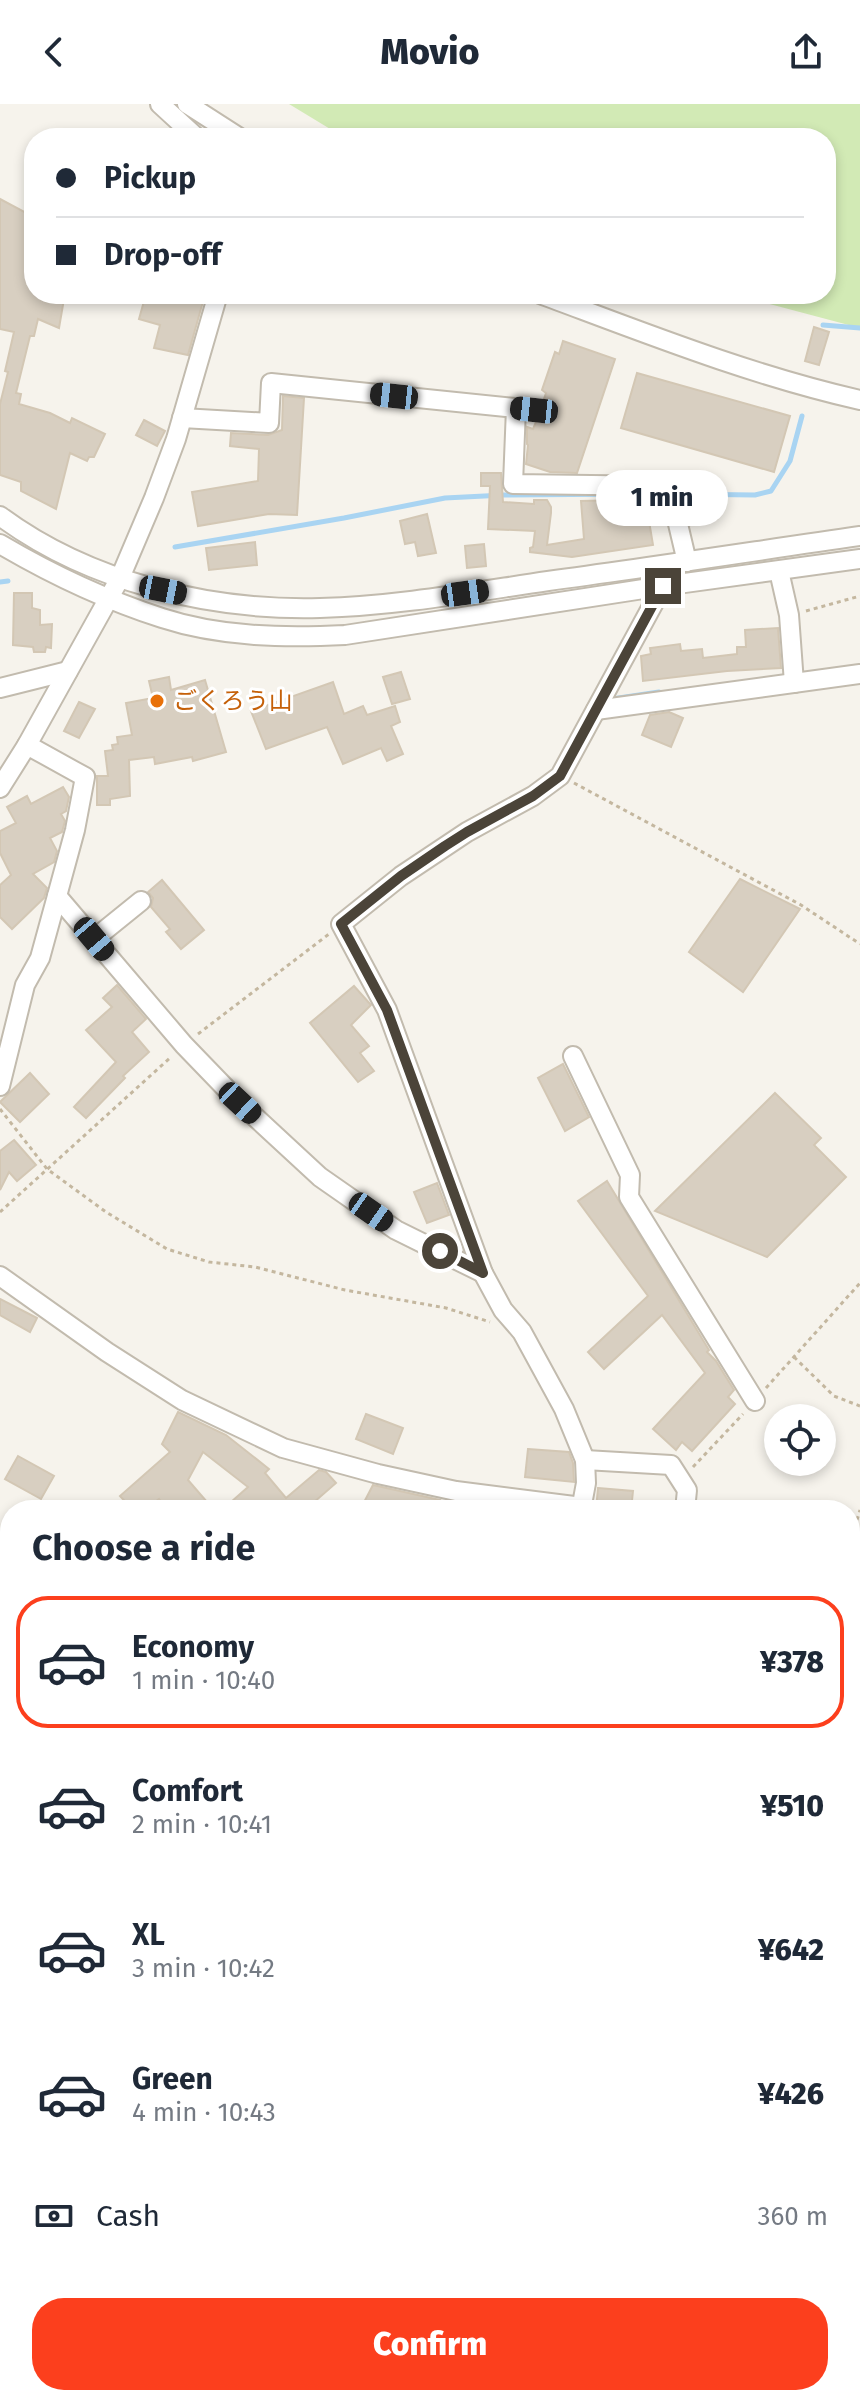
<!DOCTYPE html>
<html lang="en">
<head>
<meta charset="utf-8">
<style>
  :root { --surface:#fff; --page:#f6f6f7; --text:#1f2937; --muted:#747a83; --line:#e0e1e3; --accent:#fc3f1d }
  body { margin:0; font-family:"Fira Sans","Noto Sans JP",sans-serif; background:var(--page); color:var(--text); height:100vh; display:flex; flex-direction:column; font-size:30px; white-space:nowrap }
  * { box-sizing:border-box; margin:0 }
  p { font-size:26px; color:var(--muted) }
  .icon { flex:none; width:44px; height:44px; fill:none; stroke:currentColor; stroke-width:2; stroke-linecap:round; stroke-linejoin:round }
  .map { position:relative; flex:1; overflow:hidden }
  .drawer { position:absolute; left:0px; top:1396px; width:860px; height:906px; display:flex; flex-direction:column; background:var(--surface); border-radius:32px 32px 0 0; box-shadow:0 4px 12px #0003 }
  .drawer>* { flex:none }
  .banner { position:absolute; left:24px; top:24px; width:812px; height:176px; border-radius:32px; box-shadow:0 4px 12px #0003; display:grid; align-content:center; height:176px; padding:0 32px; background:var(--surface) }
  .buttons { position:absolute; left:764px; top:1300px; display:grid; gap:16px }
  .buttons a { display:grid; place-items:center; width:72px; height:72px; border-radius:50%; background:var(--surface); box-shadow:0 4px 12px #0003; font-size:40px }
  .end { position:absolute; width:36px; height:36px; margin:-18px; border:10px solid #4b4439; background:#fff; box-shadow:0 0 0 4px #fff }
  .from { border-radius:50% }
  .bubble { position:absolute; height:56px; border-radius:28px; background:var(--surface); box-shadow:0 4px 12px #0003; font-size:26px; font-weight:800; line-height:56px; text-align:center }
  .car { position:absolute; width:24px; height:48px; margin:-24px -12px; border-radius:10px; box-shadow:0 0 6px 2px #0007; background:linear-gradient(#222 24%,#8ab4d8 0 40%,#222 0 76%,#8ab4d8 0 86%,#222 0) }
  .banner b { display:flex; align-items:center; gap:28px; height:76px; font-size:30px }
  .banner b+b { border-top:2px solid var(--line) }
  .banner i { width:20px; height:20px; background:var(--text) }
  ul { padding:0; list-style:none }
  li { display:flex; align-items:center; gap:24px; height:132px; margin:0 16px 12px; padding:0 16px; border:4px solid transparent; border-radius:32px }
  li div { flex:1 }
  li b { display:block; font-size:30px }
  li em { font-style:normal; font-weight:800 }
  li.on { border-color:var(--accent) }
  li>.icon { width:72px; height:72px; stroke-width:1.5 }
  h2 { padding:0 32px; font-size:36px; line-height:96px }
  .pay { display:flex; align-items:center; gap:20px; height:88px; padding:0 32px; font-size:30px }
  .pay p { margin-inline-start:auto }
  .primary-button { display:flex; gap:16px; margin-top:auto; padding:16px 32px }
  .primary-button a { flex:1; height:92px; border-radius:32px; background:var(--accent); color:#fff; font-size:32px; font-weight:800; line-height:92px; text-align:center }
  header { display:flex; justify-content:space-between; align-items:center; height:104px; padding:0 32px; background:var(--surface); font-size:36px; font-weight:800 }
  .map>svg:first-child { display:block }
  .green { fill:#d2eab5 }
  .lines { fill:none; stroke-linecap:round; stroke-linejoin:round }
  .stream { stroke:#a9d4f2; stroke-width:5 }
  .building { fill:#d8cfc1; stroke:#d3c7b4; stroke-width:2 }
  .minor-casing { stroke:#c2bbae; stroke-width:22 }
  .major-casing { stroke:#e6c16a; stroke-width:28 }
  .path { stroke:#c4b79f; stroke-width:3; stroke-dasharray:4 4; stroke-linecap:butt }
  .minor { stroke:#fff; stroke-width:18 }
  .major { stroke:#ffe39c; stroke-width:24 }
  .route { stroke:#4b4439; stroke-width:10 }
  .food-dot { fill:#e8710a; stroke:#fff; stroke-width:3 }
  .labels { text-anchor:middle; stroke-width:6; stroke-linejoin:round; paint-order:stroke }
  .food-label { font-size:24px; fill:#c56008; stroke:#fff; text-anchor:start }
</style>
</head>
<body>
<header><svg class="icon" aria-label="back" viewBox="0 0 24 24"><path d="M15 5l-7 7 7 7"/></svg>Movio<svg class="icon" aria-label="share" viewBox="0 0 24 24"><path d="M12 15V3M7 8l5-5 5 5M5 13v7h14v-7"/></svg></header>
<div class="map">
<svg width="860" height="2301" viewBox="0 0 860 2301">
  <rect width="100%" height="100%" fill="#f6f3ec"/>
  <!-- green -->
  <polygon class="green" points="289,0 860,0 860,224 732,190 826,190 826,34 345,34"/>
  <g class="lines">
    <!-- stream -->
    <g class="stream">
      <polyline points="823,221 860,224"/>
      <polyline points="675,390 755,391 771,387 790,357 802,312"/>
      <polyline points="175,443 344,414 445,394 504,391 633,390"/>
      <polyline points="0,478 8,477"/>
      <polyline points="612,595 659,588"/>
    </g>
  </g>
  <!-- building -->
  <g class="building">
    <polygon points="0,95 34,113 34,190 56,190 64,195 59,224 38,215 34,232 30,232 16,289 21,290 19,300 50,309 70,319 72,314 105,330 94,353 89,353 87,357 70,349 56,405 21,387 21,378 0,371 0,300 8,268 5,267 14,228 0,225"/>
    <polygon points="146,190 192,190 204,194 188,251 154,244 160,221 139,215"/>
    <polygon points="814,223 829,228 819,261 805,257"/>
    <polygon points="563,237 615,255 577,369 550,368 526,360 528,341 527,340 527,323 533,325 536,318 544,312 546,306 543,298 546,289 542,286 555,248 559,250"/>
    <polygon points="637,269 790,312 774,368 621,324"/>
    <polygon points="283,292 304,294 297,411 269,410 198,422 192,388 258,377 259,345 230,342 231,329 268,331 282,326"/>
    <polygon points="144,316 165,327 157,342 136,331"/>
    <polygon points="481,369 501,369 503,398 534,400 534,396 547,396 551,403 551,409 547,441 584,435 581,397 625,396 625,402 646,399 653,441 572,453 530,448 530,444 533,443 535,427 488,425 490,382 481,382"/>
    <polygon points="686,400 712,400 717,415 691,421"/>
    <polygon points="427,410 436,449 418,452 415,438 405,440 400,417"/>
    <polygon points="255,438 257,461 209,466 206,444"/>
    <polygon points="484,440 486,462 467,464 465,442"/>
    <polygon points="14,489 32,489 32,504 40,506 40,521 52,520 51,544 46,543 45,548 34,548 33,543 13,541"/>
    <polygon points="778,524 781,564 727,567 643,577 641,552 651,550 650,544 680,540 681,547 702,545 703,554 737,550 737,543 746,543 745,526"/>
    <polygon points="401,568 410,595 392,600 383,573"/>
    <polygon points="169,573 171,586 205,576 226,648 193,657 192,653 155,660 154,653 129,656 130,692 110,695 110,701 97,701 97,672 108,672 105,647 113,646 112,641 118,640 117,633 132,631 126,599 153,594 149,577"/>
    <polygon points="333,578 344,610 363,602 367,611 395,602 400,618 391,622 403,650 387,657 381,644 343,660 327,623 266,645 251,607"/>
    <polygon points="79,598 95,605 79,634 64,627"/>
    <polygon points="669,608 683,614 671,643 642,631 650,611"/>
    <polygon points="63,683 69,693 66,707 61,710 65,717 62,728 50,734 57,747 54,758 33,770 47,784 44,794 12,825 0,813 0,781 11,771 0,749 0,727 16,719 7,703 27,692 31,700"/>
    <polygon points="740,775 800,805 743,888 689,848"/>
    <polygon points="162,776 204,826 181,845 166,828 170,825 151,803 153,794 148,788"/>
    <polygon points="117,881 146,915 132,928 149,948 123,972 125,974 86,1014 74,1003 116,958 86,926 112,903 103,894"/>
    <polygon points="354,882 371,901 351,921 369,942 360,949 374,967 358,978 310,919"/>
    <polygon points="563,960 589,1013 565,1027 538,974"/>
    <polygon points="30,969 49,990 20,1018 0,998"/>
    <polygon points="775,989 821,1034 814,1041 846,1073 767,1153 655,1107"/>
    <polygon points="14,1036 36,1061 17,1077 9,1068 0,1086 0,1047"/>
    <polygon points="607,1077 709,1246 707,1248 716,1257 734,1286 728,1293 735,1300 692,1347 682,1338 676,1346 653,1325 705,1269 662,1211 604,1265 588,1248 648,1192 578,1097"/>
    <polygon points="437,1079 449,1111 427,1119 414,1088"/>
    <polygon points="0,1195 37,1214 30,1228 0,1211"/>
    <polygon points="178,1308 226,1331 269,1365 265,1369 286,1394 319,1366 326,1368 336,1379 305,1406 222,1406 248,1383 203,1348 188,1376 214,1406 168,1406 159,1395 145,1406 133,1406 120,1392 170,1348 162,1340"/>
    <polygon points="366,1310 403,1324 393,1350 356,1335"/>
    <polygon points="528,1345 569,1348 573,1359 574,1378 525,1373"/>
    <polygon points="18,1352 54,1372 41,1395 5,1375"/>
    <polygon points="373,1381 440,1396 437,1402 443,1406 360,1406"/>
    <polygon points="598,1384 633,1387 631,1406 596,1406"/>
  </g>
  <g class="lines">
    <defs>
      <g id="minor">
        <polyline points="160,0 197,34"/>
        <polyline points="187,0 240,34"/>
        <path d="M540 190C645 229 750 271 860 296"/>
        <polyline points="516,304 513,380 669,382 687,458"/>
        <polyline points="182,314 269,319 271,279 534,306"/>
        <path d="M0 412C89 478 210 507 320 504 397 502 473 488 548 477 652 463 756 447 860 432"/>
        <path d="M0 440C51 470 106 496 162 514 220 533 284 534 345 531L663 482 860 455"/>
        <polyline points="779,467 789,511 794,579"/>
        <polyline points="0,584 68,567"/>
        <polyline points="596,606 860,570"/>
        <polyline points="0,684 27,641 120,474 154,394 176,335 218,190"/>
        <polyline points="57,792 184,941 240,999 320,1073 396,1126 483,1169"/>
        <polyline points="94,835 141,797"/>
        <polyline points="573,952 630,1071 629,1093 755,1297"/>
        <polyline points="0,982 25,881 40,854 57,792 75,726 85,673 27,641"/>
        <polyline points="0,1172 107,1248 182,1296 283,1344 378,1370 456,1387 582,1403"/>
        <polyline points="585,1356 671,1361 687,1386 685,1406"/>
        <polyline points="581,1406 586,1379 585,1356 564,1305 522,1228 503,1206 483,1169 387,906 341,820 401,772 467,728 533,692 560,672 663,482"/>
        <polyline points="850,1593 860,1586"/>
        <polyline points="850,1826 860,1831"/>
        <polyline points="850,1896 860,1896"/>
        <polyline points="0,1927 10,1917"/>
        <polyline points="0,1980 10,1991"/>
        <polyline points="850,2044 860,2058"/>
        <polyline points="362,2292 367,2301"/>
        <polyline points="644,2292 649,2301"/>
        <polyline points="543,2301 555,2292"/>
      </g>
      <g id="major">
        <polyline points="850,1473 860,1473"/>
        <polyline points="0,1479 10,1500"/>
        <polyline points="850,1503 860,1503"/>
        <polyline points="0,1535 10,1534"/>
        <polyline points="0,1562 10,1561"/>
        <polyline points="850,2180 860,2184"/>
        <polyline points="0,2246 10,2245"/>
      </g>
    </defs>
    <!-- minor casing -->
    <use href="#minor" class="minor-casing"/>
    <!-- major casing -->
    <use href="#major" class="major-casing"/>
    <!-- path -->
    <g class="path">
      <polyline points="806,507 860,492"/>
      <polyline points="574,679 801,801 860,840"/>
      <polyline points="198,930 329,830"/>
      <polyline points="0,1005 47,1065 106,1108 167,1145 209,1158 255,1163 345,1186 446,1204 490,1218"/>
      <polyline points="0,1108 171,953"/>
      <polyline points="794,1253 834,1292 860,1302"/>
      <polyline points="766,1284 860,1179"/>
      <polyline points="693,1363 743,1310"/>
      <polyline points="850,1439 860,1406"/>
    </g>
    <!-- minor -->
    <use href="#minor" class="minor"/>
    <!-- major -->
    <use href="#major" class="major"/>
  </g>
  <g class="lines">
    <!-- route -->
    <polyline class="route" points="440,1147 483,1169 387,906 341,820 401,772 445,742 467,728 533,692 560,672 663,482"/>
  </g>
  <!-- markers -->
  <circle class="food-dot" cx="157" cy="597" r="8"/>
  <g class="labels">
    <!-- food labels -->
    <g class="food-label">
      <text x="173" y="605">ごくろう山</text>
    </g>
  </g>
</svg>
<div class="buttons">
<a><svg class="icon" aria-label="locate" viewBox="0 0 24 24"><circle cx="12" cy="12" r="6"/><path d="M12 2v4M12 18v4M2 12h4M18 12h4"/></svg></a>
</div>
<i class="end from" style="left:440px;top:1147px"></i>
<i class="end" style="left:663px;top:482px"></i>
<div class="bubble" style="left:596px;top:366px;width:132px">1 min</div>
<i class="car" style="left:394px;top:292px;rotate:276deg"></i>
<i class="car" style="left:534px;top:306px;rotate:276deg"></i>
<i class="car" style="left:163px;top:486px;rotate:101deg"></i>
<i class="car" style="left:465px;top:489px;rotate:82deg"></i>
<i class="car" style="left:94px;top:835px;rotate:140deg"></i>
<i class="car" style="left:240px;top:999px;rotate:133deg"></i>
<i class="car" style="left:371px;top:1108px;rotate:125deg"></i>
<div class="banner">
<b><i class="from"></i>Pickup</b>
<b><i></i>Drop-off</b>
</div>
<section class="drawer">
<h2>Choose a ride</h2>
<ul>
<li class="on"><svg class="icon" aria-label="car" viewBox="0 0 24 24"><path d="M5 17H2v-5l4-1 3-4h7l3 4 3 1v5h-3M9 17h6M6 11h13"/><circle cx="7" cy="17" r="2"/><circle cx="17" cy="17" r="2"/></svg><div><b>Economy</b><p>1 min · 10:40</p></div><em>¥378</em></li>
<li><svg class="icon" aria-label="car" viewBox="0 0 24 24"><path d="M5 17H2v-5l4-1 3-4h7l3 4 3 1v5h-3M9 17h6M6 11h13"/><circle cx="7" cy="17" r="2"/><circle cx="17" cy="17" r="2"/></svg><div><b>Comfort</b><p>2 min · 10:41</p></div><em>¥510</em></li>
<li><svg class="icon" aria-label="car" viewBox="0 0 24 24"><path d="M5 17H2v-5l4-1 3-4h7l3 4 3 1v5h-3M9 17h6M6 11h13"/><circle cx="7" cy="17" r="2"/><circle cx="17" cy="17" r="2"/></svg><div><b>XL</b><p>3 min · 10:42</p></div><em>¥642</em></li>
<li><svg class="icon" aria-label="car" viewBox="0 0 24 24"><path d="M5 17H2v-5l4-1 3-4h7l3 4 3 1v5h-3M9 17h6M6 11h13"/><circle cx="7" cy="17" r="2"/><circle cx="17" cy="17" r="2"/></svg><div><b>Green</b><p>4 min · 10:43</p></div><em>¥426</em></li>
</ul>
<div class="pay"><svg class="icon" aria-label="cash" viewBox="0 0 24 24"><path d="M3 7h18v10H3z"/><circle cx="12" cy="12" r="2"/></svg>Cash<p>360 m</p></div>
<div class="primary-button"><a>Confirm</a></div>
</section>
</div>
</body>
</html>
